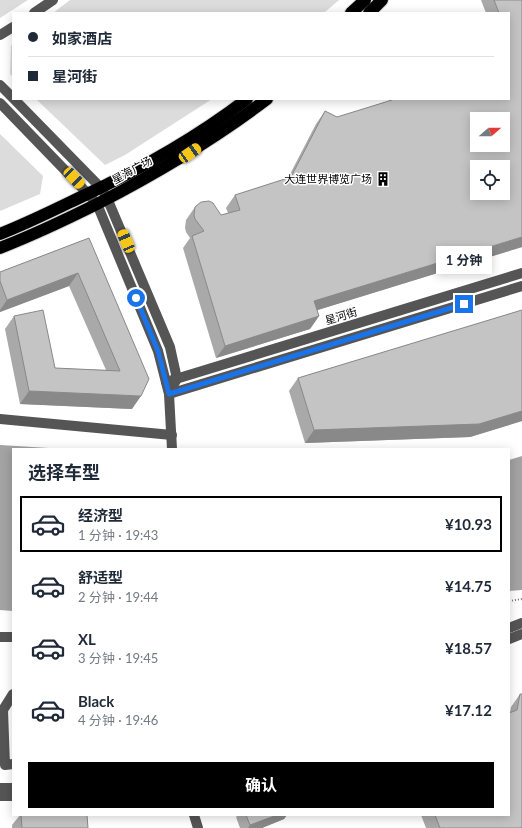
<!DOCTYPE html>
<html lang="zh">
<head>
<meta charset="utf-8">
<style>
  :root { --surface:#fff; --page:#f6f6f7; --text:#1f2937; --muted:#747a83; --line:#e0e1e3; --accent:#000 }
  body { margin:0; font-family:Lato,"Noto Sans SC",sans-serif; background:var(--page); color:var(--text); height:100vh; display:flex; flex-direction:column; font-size:15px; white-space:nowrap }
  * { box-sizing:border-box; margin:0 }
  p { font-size:13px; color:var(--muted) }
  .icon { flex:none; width:22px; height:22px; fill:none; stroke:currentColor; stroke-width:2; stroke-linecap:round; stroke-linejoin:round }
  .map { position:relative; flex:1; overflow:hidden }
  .side { position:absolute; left:12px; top:448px; width:498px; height:368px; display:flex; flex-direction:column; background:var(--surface); border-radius:0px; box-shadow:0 2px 10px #0003 }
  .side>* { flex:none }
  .banner { position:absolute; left:12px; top:12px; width:498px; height:88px; border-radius:0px; box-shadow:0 2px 10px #0003; display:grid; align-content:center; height:88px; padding:0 16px; background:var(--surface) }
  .needle { width:26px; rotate:70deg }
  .fabs { position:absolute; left:470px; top:112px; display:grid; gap:8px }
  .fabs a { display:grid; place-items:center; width:40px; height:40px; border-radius:0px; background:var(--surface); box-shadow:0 2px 10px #0003; font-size:20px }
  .end { position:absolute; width:18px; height:18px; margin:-9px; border:5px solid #1a73e8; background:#fff; box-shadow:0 0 0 2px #fff }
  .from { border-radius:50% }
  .bubble { position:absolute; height:28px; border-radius:0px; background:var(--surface); box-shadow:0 2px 10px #0003; font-size:13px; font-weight:700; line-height:28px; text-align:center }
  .car { position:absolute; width:12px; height:24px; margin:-12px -6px; border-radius:5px; box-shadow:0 0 3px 1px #0007; background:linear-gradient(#f5c518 24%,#345 0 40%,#f5c518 0 76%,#345 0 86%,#f5c518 0) }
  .banner b { display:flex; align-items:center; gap:14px; height:38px; font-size:15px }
  .banner b+b { border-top:1px solid var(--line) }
  .banner i { width:10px; height:10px; background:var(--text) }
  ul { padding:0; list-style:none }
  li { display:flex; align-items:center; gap:12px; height:56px; margin:0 8px 6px; padding:0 8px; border:2px solid transparent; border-radius:0px }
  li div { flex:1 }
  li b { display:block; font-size:15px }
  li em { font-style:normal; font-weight:700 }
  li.current { border-color:var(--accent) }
  li>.icon { width:36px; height:36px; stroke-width:1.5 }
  h2 { padding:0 16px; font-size:18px; line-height:48px }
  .button { display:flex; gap:8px; margin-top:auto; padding:8px 16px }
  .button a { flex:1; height:46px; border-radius:0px; background:var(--accent); color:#fff; font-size:16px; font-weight:700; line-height:46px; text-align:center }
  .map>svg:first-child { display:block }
  .green { fill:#dcdcdc }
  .water { fill:#a3a3a3 }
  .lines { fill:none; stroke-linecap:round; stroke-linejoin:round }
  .highway-casing { stroke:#dbdbdb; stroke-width:14 }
  .path { stroke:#777; stroke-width:2; stroke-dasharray:1 2; stroke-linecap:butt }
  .minor { stroke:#555; stroke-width:10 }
  .highway { stroke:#000; stroke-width:12 }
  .wall { fill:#a9a9a9 }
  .shaded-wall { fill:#898989 }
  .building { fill:#c4c4c4; stroke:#898989; fill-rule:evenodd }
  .route { stroke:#1a73e8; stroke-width:5 }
  .labels { text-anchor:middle; stroke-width:3; stroke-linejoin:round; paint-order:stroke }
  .street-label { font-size:11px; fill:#000; stroke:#fff }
  .poi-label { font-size:11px; fill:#000; stroke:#fff; text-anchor:end }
</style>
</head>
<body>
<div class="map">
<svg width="522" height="828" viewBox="0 0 522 828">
  <rect width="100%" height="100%" fill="#fff"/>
  <!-- green -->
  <g class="green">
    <polygon points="0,0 28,0 0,18"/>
    <polygon points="70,0 339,0 324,13 53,13"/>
    <polygon points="13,44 13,77 10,74 11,46"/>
    <polygon points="36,99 212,99 125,155 105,165"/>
    <polygon points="0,134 43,176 40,194 0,211"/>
  </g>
  <!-- water -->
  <g class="water">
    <polygon points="0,445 65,449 13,449 13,611 0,610"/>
    <polygon points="522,456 522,590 509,591 509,460"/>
  </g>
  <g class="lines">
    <defs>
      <g id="highway">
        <polyline points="351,13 365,0"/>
        <polyline points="369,13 382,0"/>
        <path d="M0 234C28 223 54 210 81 197 139 170 196 138 247 99"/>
        <path d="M0 248C33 235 65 220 97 204 157 173 213 140 267 99"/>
      </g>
    </defs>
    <!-- highway casing -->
    <use href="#highway" class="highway-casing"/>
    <!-- path -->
    <polyline class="path" points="509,601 522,599"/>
    <!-- minor -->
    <g class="minor">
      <polyline points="34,13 53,0"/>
      <polyline points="0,35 13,27"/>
      <polyline points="0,85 13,98"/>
      <polyline points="14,99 101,188 107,198 170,347 177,379 174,384"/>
      <polyline points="0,103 88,194 97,204 158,351 169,394 172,449"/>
      <polyline points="166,382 522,273"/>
      <polyline points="169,394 522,286"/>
      <polyline points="0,419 172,435"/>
      <polyline points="509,628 522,623"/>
      <polyline points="0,637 13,637"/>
      <polyline points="509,639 522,634"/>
      <polyline points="13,694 3,710 5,765 13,764"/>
      <polyline points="0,788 13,788"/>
      <polyline points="0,796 13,796"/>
      <polyline points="194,815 198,828"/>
    </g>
    <!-- highway -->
    <use href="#highway" class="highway"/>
  </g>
  <!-- wall -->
  <g class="wall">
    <polygon points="481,0 522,0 522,247 317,310 319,316 310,329 216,358 183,248 190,238 186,232 185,228 186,220 195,207 221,215 228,213 226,208 235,195 288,178 316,124 325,111 337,117 389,101 390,99 509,99 509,13 486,13"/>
    <polygon points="89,238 132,409 20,404 5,329 14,316 55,368 106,370 69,286 0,312 0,272"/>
    <polygon points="522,310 522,421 470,437 305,443 289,391 298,378"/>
    <polygon points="520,694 522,828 426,828 421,815 509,815 510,712 511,707"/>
    <polygon points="20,815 21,815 88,828 12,828 12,825"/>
    <polygon points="238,815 287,815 284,819 262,828 240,828 236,817"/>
  </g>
  <!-- shaded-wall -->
  <g class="shaded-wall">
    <polygon points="522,237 522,247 305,314 314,301"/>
    <polygon points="78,273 69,286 0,312 0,310 7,300"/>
    <polygon points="319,316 310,329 216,358 225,346"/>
    <polygon points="29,391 141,396 132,409 20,404"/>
    <polygon points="522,411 522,421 470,437 305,443 314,430"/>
    <polygon points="277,815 287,815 284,819 262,828 248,828 250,825"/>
  </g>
  <!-- building -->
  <g class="building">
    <path d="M494 0H522V237L314 301 319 316 225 346 192 236 204 231 195 219 194 215 195 207 201 202 209 201 213 203 221 215 240 210 235 195 291 177 325 111 337 117 392 100 393 99H509V13H499ZM477 119H503V145H477ZM477 167H503V193H477Z"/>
    <polygon points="89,238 149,379 141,396 29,391 14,316 43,310 55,368 120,371 78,273 7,300 0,281 0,272"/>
    <polygon points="522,310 522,411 479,424 314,430 298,378"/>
    <polygon points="520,694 522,694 522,828 440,828 435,815 509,815 509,713 517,710"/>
    <polygon points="21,815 87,815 88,828 22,828"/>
    <polygon points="246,815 277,815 250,825"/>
  </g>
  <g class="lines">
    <!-- route -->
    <polyline class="route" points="136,298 158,351 169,394 464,304"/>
  </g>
  <!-- icons -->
  <defs>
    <symbol id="building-bare" viewBox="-9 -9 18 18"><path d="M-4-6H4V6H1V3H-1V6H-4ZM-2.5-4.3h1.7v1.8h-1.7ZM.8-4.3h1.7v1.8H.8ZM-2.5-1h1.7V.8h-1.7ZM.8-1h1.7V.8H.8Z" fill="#000" stroke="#fff" stroke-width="2.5" paint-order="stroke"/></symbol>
  </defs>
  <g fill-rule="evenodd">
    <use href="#building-bare" x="373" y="169" width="20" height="20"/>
  </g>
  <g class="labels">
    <!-- street labels -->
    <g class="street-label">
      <text transform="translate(132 170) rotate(-29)" y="4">星海广场</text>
      <text transform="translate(341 316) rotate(-17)" y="4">星河街</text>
    </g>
    <!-- poi labels -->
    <g class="poi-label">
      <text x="372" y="183">大连世界博览广场</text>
    </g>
  </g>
</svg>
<div class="fabs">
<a><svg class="needle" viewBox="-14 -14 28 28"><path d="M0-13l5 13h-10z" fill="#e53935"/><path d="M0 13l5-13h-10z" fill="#747a83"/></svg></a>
<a><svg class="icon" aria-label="locate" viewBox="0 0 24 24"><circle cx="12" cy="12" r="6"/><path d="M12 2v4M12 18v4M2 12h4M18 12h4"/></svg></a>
</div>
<i class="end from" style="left:136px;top:298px"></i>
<i class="end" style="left:464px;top:304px"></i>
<div class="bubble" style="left:436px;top:246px;width:56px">1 分钟</div>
<i class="car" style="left:190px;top:153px;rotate:56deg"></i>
<i class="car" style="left:74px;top:178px;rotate:136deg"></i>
<i class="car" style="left:126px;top:241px;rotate:337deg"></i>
<div class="banner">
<b><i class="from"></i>如家酒店</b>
<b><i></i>星河街</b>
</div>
<section class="side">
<h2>选择车型</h2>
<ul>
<li class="current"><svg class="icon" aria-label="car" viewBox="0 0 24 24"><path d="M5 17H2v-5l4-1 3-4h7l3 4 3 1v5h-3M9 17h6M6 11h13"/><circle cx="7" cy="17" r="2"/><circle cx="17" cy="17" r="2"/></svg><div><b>经济型</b><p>1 分钟 · 19:43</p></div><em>¥10.93</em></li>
<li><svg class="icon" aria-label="car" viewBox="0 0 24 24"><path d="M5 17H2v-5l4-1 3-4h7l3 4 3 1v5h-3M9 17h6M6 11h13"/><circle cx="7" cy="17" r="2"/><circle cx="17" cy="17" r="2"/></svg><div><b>舒适型</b><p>2 分钟 · 19:44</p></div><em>¥14.75</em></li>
<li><svg class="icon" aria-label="car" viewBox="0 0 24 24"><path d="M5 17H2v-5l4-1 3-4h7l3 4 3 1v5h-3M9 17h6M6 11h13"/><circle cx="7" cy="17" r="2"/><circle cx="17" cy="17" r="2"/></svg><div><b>XL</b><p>3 分钟 · 19:45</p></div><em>¥18.57</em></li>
<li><svg class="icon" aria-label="car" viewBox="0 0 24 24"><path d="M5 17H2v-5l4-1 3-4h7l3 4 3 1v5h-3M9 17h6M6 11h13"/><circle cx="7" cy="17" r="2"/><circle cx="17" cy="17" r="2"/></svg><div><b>Black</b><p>4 分钟 · 19:46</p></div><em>¥17.12</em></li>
</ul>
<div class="button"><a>确认</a></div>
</section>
</div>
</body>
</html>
